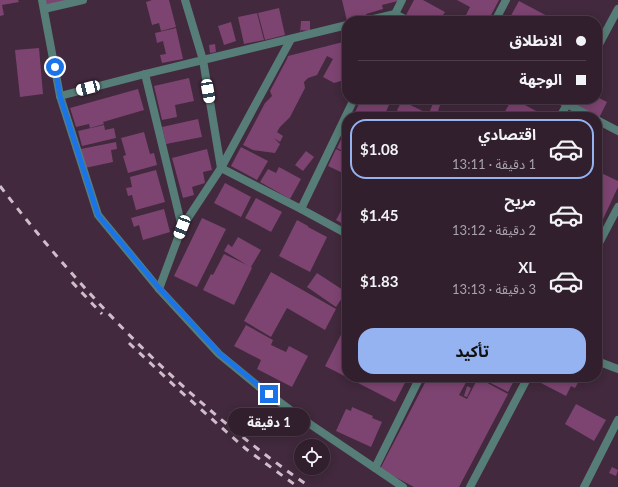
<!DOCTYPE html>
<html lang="ar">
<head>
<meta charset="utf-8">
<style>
  :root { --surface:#321f2e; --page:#3d2c3a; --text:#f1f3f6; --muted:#a8a2aa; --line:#4d3d4a; --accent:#95b2f1 }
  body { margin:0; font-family:Lato,"Noto Sans Arabic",sans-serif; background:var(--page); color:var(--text); direction:rtl; height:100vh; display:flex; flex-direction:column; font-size:15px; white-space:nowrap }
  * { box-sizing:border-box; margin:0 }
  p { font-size:13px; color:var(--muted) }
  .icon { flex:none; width:22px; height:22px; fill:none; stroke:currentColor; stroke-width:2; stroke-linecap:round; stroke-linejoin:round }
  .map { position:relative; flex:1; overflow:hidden; direction:ltr }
  .details { position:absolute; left:342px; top:112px; width:260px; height:270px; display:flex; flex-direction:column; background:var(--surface); border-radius:16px; box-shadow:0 2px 10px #0003,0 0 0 1px var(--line); direction:rtl }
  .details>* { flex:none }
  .hud { position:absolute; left:342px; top:16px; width:260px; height:88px; border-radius:16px; box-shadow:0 2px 10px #0003,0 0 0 1px var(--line); direction:rtl; display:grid; align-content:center; height:88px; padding:0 16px; background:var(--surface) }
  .fabs { position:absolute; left:294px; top:439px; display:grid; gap:8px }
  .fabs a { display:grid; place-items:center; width:36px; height:36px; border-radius:50%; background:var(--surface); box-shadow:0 2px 10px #0003,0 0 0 1px var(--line); font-size:20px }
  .end { position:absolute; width:18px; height:18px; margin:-9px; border:5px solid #1a73e8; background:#fff; box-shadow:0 0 0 2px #fff }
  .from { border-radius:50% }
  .bubble { position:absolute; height:28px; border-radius:14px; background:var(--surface); box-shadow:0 2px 10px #0003,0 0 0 1px var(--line); font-size:13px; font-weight:700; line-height:28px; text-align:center; direction:rtl }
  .car { position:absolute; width:12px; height:24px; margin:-12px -6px; border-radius:5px; box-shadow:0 0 3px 1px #0007; background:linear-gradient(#fff 24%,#345 0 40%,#fff 0 76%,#345 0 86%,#fff 0) }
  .hud b { display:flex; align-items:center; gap:14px; height:38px; font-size:15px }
  .hud b+b { border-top:1px solid var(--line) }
  .hud i { width:10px; height:10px; background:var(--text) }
  ul { padding:7px 0 0; list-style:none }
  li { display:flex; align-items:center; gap:12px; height:60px; margin:0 8px 6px; padding:0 8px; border:2px solid transparent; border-radius:16px }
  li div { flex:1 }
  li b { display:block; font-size:15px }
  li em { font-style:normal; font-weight:700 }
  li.active { border-color:var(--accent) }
  li>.icon { width:36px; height:36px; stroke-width:1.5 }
  .primary-button { display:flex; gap:8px; margin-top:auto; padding:8px 16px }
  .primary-button a { flex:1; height:46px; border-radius:16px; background:var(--accent); color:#111; font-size:16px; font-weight:700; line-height:46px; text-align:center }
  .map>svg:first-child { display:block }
  .building { fill:#7d4471 }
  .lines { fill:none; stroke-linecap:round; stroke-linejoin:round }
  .minor { stroke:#567d77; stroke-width:8 }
  .rail { stroke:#d0bdcb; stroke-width:3; stroke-dasharray:7 7; stroke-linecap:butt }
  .route { stroke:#1a73e8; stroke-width:5 }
</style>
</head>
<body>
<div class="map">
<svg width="618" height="487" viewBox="0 0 618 487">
  <rect width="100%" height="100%" fill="#42293d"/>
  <!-- building -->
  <g class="building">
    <polygon points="0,0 18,0 19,2 2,5 4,15 0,16"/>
    <polygon points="45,0 69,0 47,6"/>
    <polygon points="152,0 169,0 176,27 161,31 159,23 152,25 146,2"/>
    <polygon points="342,0 398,0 398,1 382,5 383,9 366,14 367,17 351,21 347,21"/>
    <polygon points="414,0 423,0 445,12 439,21 413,21 405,17"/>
    <polygon points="457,0 499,0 488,21 463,21 470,7"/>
    <polygon points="519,1 551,18 549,21 508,21"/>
    <polygon points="279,8 285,35 265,40 258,13"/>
    <polygon points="257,13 264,40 244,44 238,17"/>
    <polygon points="301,21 310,21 310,31 300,30 301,33 300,33"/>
    <polygon points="231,22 236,41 224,45 218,26"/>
    <polygon points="176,28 183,59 162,63 160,55 166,54 163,41 157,43 155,33"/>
    <polygon points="347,41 347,74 345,74 347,83 344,80 334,83 323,77 333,59 327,56 317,75 308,78 304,82 305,88 290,117 280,127 277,132 283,136 280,142 274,138 280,144 275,153 253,150 243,145 265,103 272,96 270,91 287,59 288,56"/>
    <polygon points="215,44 216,52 210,53 209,45"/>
    <polygon points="39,48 43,94 20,97 15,50"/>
    <polygon points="189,78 194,101 175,105 177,117 162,120 154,86"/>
    <polygon points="138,89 144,110 103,122 104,124 90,128 89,124 76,127 70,108"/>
    <polygon points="597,97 607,102 598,120 574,107 579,99 597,99"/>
    <polygon points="361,99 381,99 386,103 389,105 384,116 385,117 353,117"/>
    <polygon points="512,99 514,99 547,117 502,117"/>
    <polygon points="402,101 435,117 403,117 397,110"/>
    <polygon points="433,103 440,105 437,114 430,111"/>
    <polygon points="198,119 202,137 166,144 162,127"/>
    <polygon points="104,125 105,130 114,128 116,138 82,146 78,131"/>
    <polygon points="347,129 347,153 337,148 344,133 345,133"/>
    <polygon points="144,132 150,154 154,153 157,165 128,173 123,156 126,155 121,138"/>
    <polygon points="116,142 117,149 111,150 113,162 85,168 81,149"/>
    <polygon points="241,147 268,161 257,180 231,166"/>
    <polygon points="207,149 212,170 203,172 205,183 192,187 194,195 183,198 172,158"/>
    <polygon points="336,149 347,154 347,175 328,166"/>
    <polygon points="306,151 314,157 303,171 295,165"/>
    <polygon points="279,167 301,179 290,199 260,182 268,169 276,173"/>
    <polygon points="156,170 165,202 136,210 132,195 128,196 126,188 132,187 130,177"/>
    <polygon points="597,171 618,181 618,187 597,232"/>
    <polygon points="225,183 251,197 241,217 214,203"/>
    <polygon points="256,198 282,212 271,232 245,218"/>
    <polygon points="347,200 347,226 336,220"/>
    <polygon points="164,209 170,232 143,240 139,225 134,227 131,218"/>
    <polygon points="202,218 226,229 197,287 174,276"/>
    <polygon points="297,220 308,226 308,227 327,237 310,272 279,256"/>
    <polygon points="238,237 261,250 251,267 252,268 234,305 203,290 211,274 213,275 224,254 247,265 224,251 228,244 232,247"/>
    <polygon points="271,272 336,309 325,330 287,308 271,337 244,321"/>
    <polygon points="317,273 346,292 336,307 307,287"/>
    <polygon points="246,325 273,340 271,345 286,352 289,346 308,356 292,387 257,369 261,360 234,346"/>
    <polygon points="345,327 347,329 347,377 408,377 395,402 325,366"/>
    <polygon points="428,377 469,377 459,395 467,399 478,378 508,394 459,487 414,487 380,469"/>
    <polygon points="479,377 516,377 508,392"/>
    <polygon points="539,377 581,377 575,388 571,386 566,396 537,381"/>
    <polygon points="467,386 471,388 467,397 464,396"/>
    <polygon points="576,404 606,420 594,441 565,424"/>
    <polygon points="352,407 373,416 372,418 382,422 371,447 336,431 346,409 351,411"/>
    <polygon points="612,467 618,470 616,476 609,473"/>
  </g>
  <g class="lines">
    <!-- minor -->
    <g class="minor">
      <polyline points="42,0 60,96 145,74 203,60 185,0"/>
      <polyline points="44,9 83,0"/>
      <polyline points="365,21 395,14 402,0"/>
      <polyline points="391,21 395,14 409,21"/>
      <polyline points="495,21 506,0"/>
      <polyline points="347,25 203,60 221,168 301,209 347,234"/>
      <polyline points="597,48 618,9"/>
      <polyline points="145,74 182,227"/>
      <polyline points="60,96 98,215 159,289 219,354 258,386 301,418 403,487"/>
      <polyline points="557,99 592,117"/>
      <polyline points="560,117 570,99"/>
      <polyline points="597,120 618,131"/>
      <polyline points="301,209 354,99"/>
      <polyline points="597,247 618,207"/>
      <polyline points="159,289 182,227 221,168 291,39"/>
      <polyline points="597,361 618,369"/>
      <polyline points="375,468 420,377"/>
      <polyline points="470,487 528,377"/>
      <polyline points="584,487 618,420"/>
    </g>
    <!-- rail -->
    <g class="rail">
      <path d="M0 186C88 301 191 405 310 487"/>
      <polyline points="72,282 102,314"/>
      <polyline points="129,343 179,390 246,449 298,487"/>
    </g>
  </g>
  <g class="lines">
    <!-- route -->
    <polyline class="route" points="55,67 60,96 98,215 159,288 220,354 269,394"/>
  </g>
</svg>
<div class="fabs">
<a><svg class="icon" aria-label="locate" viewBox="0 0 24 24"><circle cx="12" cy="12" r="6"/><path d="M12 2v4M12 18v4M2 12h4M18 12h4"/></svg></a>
</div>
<i class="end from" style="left:55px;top:67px"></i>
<i class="end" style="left:269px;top:394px"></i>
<div class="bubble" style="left:228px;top:408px;width:82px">1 دقيقة</div>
<i class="car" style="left:88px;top:88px;rotate:255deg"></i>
<i class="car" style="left:208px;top:91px;rotate:170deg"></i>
<i class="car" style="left:182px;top:227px;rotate:201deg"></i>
<div class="hud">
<b><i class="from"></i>الانطلاق</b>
<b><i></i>الوجهة</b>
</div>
<section class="details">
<ul>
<li class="active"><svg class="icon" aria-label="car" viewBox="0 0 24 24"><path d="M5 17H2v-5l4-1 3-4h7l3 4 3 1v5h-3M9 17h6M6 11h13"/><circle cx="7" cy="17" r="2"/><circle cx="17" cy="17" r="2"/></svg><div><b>اقتصادي</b><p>1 دقيقة · 13:11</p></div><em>$1.08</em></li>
<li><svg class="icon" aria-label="car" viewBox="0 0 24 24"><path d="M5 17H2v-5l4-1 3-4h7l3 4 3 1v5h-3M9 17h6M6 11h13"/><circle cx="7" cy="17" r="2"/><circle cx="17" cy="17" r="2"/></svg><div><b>مريح</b><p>2 دقيقة · 13:12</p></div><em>$1.45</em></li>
<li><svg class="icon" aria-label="car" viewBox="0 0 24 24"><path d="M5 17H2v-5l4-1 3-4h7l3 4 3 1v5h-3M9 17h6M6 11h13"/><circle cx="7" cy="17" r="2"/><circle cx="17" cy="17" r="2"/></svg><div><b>XL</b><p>3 دقيقة · 13:13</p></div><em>$1.83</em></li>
</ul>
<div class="primary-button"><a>تأكيد</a></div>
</section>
</div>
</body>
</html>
